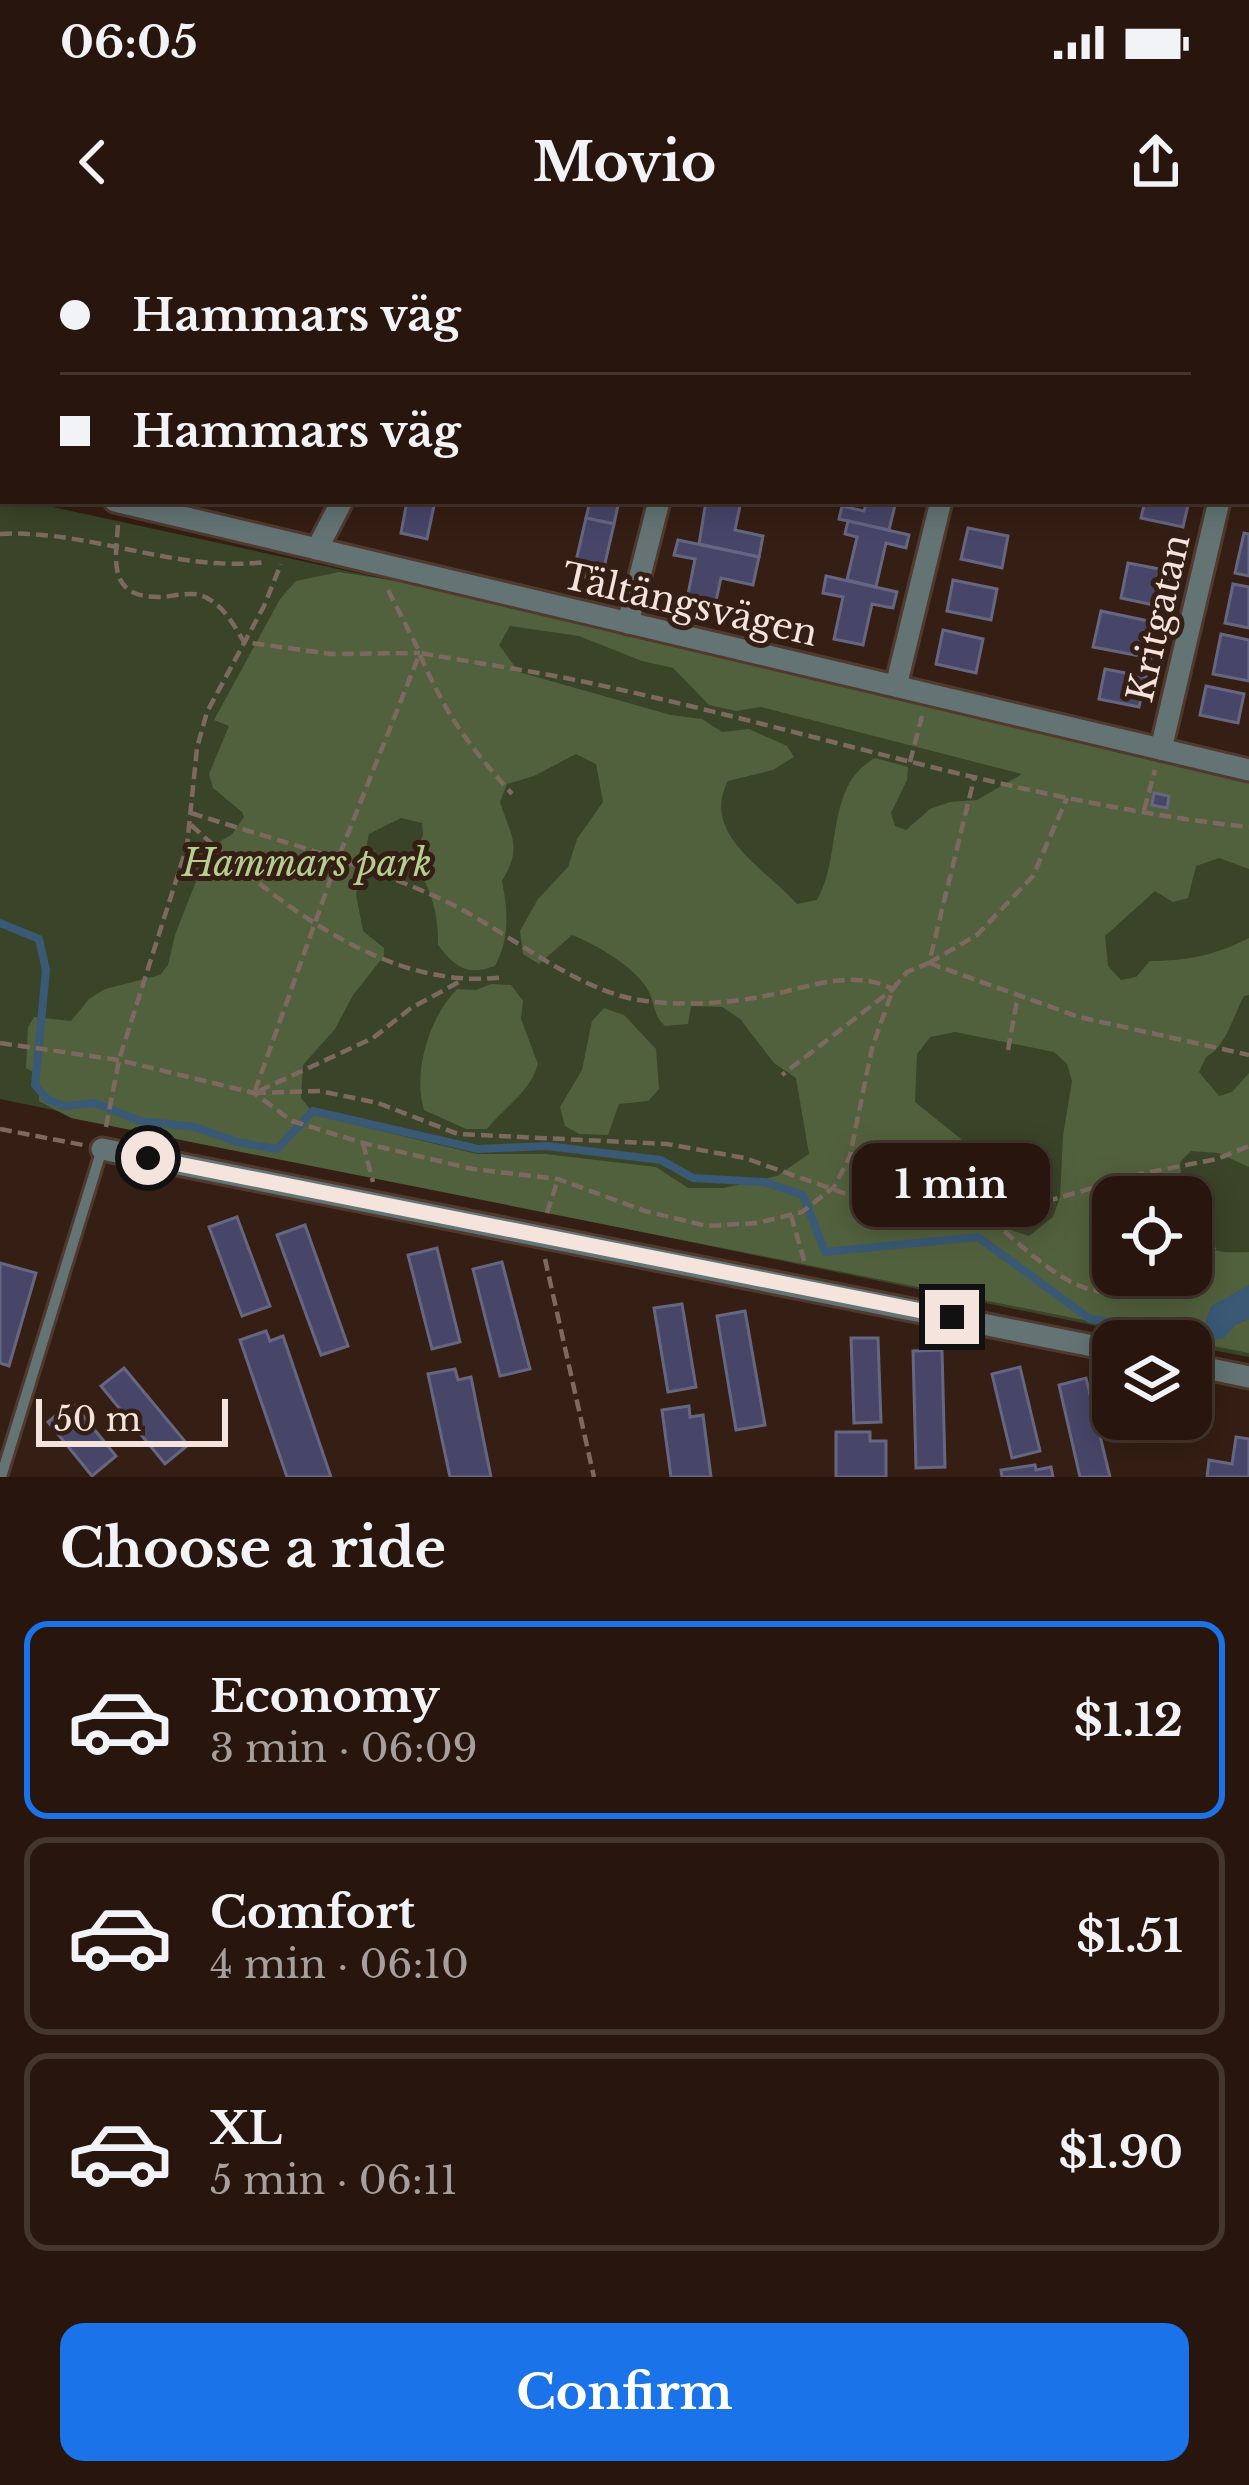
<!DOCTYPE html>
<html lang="en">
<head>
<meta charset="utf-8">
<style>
  :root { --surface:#28160e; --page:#301f17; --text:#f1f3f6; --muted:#a59f9e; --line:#44352e; --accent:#1a73e8 }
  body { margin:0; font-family:"Libre Baskerville",serif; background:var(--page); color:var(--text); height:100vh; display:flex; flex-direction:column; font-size:45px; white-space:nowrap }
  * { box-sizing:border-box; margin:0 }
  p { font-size:39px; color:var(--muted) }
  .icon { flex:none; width:66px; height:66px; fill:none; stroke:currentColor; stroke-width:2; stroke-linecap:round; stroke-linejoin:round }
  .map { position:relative; height:1237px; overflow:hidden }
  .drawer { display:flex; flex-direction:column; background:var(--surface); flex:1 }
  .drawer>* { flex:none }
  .top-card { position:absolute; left:0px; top:0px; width:1251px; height:264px; box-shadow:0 6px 30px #0003,0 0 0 3px var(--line); display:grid; align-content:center; height:264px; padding:0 60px; background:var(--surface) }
  .fabs { position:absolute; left:1092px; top:936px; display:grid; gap:24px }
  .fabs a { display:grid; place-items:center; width:120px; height:120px; border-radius:24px; background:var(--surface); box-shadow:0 6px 30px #0003,0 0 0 3px var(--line); font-size:60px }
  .scale { position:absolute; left:36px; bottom:30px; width:192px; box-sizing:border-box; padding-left:12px; border:6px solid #f5e4dd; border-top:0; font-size:33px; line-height:42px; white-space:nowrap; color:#f5e4dd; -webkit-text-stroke:9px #351e13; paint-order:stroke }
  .end { position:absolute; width:54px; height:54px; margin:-27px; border:15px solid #f5e4dd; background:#111; box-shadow:0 0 0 6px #111 }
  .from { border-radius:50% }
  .bubble { position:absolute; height:84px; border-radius:24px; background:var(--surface); box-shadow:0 6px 30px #0003,0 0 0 3px var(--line); font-size:39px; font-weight:700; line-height:84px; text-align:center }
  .top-card b { display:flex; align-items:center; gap:42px; height:114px; font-size:45px }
  .top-card b+b { border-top:3px solid var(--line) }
  .top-card i { width:30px; height:30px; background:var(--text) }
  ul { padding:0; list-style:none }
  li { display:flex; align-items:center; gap:36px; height:198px; margin:0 24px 18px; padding:0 36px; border:6px solid var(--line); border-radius:24px }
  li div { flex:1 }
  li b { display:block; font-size:45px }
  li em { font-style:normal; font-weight:700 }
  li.selected { border-color:var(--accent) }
  li>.icon { width:108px; height:108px; stroke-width:1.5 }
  h2 { padding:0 60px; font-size:54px; line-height:144px }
  .primary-button { display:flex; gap:24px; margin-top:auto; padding:24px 60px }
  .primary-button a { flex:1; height:138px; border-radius:24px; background:var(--accent); color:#fff; font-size:48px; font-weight:700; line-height:138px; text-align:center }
  .status { display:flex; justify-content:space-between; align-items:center; height:84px; padding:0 60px; background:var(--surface); direction:ltr }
  .status svg { height:33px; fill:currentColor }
  header { display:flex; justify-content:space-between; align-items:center; height:156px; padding:0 60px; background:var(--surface); font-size:54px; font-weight:700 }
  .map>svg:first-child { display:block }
  .green { fill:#394428; fill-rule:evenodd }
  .forest { fill:#52613d; fill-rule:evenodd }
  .water { fill:#395974 }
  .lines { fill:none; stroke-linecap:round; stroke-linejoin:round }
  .stream { stroke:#395974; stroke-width:8 }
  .building { fill:#474669; stroke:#676681; stroke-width:3 }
  .lane-casing { stroke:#503a2f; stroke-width:16 }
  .street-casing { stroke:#503a2f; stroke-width:27 }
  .path { stroke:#7d695f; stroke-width:4.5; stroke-dasharray:12 6; stroke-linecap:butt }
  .lane { stroke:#647474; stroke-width:10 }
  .street { stroke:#647474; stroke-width:21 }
  .route { stroke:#f5e4dd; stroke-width:15 }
  .labels { text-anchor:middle; stroke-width:10; stroke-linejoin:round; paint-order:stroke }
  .street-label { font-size:36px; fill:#f5e4dd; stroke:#351e13 }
  .park-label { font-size:36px; font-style:italic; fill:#b5cf91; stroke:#351e13 }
</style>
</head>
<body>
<div class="status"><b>06:05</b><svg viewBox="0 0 49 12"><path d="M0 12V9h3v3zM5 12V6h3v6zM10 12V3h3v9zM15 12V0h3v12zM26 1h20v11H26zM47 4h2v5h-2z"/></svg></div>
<header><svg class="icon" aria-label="back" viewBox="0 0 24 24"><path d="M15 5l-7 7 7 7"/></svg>Movio<svg class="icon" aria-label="share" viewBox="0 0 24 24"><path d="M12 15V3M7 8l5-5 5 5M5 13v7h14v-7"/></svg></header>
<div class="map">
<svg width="1249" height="1237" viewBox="0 0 1249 1237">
  <rect width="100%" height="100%" fill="#351e13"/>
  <!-- green -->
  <path class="green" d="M0 255 3 261H25L689 405 1249 538V1117L1191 1106V1101H1169L0 859ZM1113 957H1191V1035H1113Z"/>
  <!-- forest -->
  <g class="forest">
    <path d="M339 332 518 360 987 481 1249 543V629L1219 618 1196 626 1188 658 1173 662 1155 651 1105 696 1108 726 1121 740 1136 737 1150 721C1186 721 1217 715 1249 698V755L1244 756C1233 776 1226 807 1206 817L1199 832 1219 856 1232 852 1249 833V927L1218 913 1191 911 1180 922 1183 957H1113V1035H1191V982C1204 1014 1218 1013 1249 1012V1045L1238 1052 1236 1084 1249 1079V1113L71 878 39 861V835L26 828 28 787 34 777 71 781 89 759 105 749 160 735 168 725 175 695 202 626 213 606 232 594 244 577 242 572 213 548 209 534 229 486 214 480 280 359 296 341ZM510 386 579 396 642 421 673 428 709 465 736 471 761 467 1022 534 977 560 950 562 930 569 906 590 895 586 891 573 907 540 908 527 875 518C824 546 843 616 817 660L797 664C765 628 700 594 728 541L773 530 794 517 787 506 749 489 722 492 702 479 671 475 519 432 499 405ZM576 514 596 524 603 562 577 599 568 627 538 659 520 691 523 714 539 724 572 695C597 705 637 728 649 752 656 767 653 775 665 786L688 784 691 766 722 767 740 779 774 823 796 838 809 914 777 936 724 948H688L656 927 545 914H477L315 875 301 858 303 825 335 789 353 755 384 716V708L363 691 356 654 369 594 401 578 422 583 423 595 413 620C430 647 439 673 438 705 456 728 467 736 495 726 510 698 508 671 502 641 523 606 511 597 500 562L507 544 534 536ZM955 792 1054 812 1067 824 1072 841 1063 896 1060 957 1053 977 1029 996 960 974 972 940 961 899 915 862 917 814 930 797Z"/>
    <path d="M491 744 511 745 523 761 521 779 538 824C529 854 506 865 487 889H466L424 870C412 832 430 776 457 749L476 750Z"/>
    <polygon points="604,768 624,775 656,809 659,849 648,861 619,864 608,895 579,894 565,886 560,867 582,830 592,781"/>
  </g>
  <!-- water -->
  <polygon class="water" points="1249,1045 1249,1079 1236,1084 1224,1098 1211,1100 1202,1093 1211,1066"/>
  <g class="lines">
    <!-- stream -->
    <polyline class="stream" points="0,683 39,699 46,730 35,845 47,859 64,866 95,863 140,881 195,887 237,902 277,909 313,871 478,909 547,906 661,920 693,938 764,942 803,955 825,1012 978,997 1090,1079 1134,1085"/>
  </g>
  <!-- building -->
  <g class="building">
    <rect x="0" y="58" width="3" height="46"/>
    <polygon points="407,261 435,261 427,299 401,293"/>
    <polygon points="590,261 619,261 614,284 586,278"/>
    <polygon points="706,261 741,261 735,290 763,296 759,317 699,304"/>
    <polygon points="867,261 896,261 889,290 839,279 842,266 864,271"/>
    <polygon points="1145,261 1189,261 1183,287 1141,278"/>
    <polygon points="586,278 614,284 601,341 573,334"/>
    <polygon points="848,281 909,295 906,308 886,303 876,347 847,340 857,297 845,294"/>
    <polygon points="968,288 1008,296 1002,328 961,319"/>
    <polygon points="1244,293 1249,294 1249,336 1235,333"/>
    <polygon points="678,300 759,317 753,345 721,338 714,370 686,364 695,319 674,315"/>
    <polygon points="1128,323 1170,331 1163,367 1121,358"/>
    <polygon points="826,336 897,352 893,368 872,364 863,405 834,399 843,357 823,353"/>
    <polygon points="953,340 997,349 991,380 947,371"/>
    <polygon points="1233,344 1249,347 1249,388 1225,383"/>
    <polygon points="1101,371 1158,383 1151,418 1093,407"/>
    <polygon points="943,390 983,399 976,433 936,424"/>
    <polygon points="1221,394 1249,400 1249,441 1213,434"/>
    <polygon points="1105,429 1146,437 1139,467 1099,459"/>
    <polygon points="1206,446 1244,454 1238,483 1200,475"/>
    <polygon points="1154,553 1169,556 1167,568 1152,565"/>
    <polygon points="237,977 270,1066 242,1076 209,987"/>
    <polygon points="305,985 348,1106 321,1115 277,995"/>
    <polygon points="437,1008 460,1102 432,1109 408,1015"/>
    <polygon points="502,1022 530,1129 500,1136 473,1029"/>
    <polygon points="0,1023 36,1033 9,1126 0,1123"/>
    <polygon points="682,1064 696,1147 668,1152 654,1068"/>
    <polygon points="745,1071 765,1185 736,1190 717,1076"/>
    <polygon points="266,1091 270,1101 283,1096 331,1237 287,1237 240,1100"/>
    <polygon points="851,1098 878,1098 881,1182 854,1183"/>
    <polygon points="942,1110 945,1227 916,1228 913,1111"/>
    <polygon points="1020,1127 1040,1211 1012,1218 992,1134"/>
    <polygon points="124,1128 188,1205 165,1224 101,1146"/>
    <polygon points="455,1129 458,1140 471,1137 491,1237 450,1237 428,1134"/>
    <polygon points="1086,1138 1110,1237 1080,1237 1059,1145"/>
    <polygon points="72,1162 116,1216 92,1236 48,1182"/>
    <polygon points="689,1166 690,1177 703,1175 711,1237 671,1237 662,1170"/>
    <polygon points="836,1192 870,1192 870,1201 886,1201 886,1237 836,1237"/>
    <polygon points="1236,1197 1249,1199 1249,1237 1207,1237 1209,1220 1232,1224"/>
    <polygon points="1035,1225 1036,1230 1051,1227 1053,1237 1002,1237 1001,1230"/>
  </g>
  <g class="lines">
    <defs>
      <polyline id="lane" points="1,1237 102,909"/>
      <g id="street">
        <polyline points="233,3 235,0"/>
        <polyline points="475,3 477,0"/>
        <polyline points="724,3 725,0"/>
        <polyline points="1002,3 1003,0"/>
        <polyline points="1248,140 1249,135"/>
        <polyline points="0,234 3,235"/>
        <polyline points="115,261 1249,530"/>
        <polyline points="317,309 342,261"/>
        <polyline points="628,383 659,261"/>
        <polyline points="896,446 941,261"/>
        <polyline points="1161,509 1219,261"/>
        <polyline points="102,909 1113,1110"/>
        <polyline points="1191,1125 1249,1137"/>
      </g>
    </defs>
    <!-- lane casing -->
    <use href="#lane" class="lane-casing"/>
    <!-- street casing -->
    <use href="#street" class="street-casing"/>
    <!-- path -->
    <g class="path">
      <path d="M118 285C115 322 108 359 162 357 174 356 188 352 200 355 221 361 234 385 244 402L331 414 420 413"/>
      <path d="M0 294C90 289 174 333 265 322"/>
      <path d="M388 350 420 413C476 423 534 431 590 443 810 490 1025 563 1249 587"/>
      <path d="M420 415C448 478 467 503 512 554"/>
      <polyline points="910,522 922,476"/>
      <polyline points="1144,570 1155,530"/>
      <path d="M191 573C275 600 364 623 443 660 505 689 572 749 639 760 678 766 721 764 759 757 804 750 849 727 893 749L782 835"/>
      <path d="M191 585C274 660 386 753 505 737"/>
      <polyline points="929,723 1079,777 1249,815"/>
      <polyline points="929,723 977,695 1033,636 1067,558"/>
      <polyline points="0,803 119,820 254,853 292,881 363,903 473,929 558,939 645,971 707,986 757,983 802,972 834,947 850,916 872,808 893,749 907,732 929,723 974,539"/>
      <polyline points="1008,810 1018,755"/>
      <polyline points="255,851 337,621 420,413"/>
      <polyline points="259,851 373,798 411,768 459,742"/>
      <polyline points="254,853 320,851 378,863 458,894 667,904 745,918 891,970 976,969 1041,963 1140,934 1217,919 1249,906"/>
      <polyline points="106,887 119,820 187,606 197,508 207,472 264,366 281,324"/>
      <polyline points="0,889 83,905"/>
      <polyline points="363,903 373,942"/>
      <path d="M976 969C1040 1015 1084 1086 1169 1035"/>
      <polyline points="547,973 558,939"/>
      <polyline points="791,975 806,1027"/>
      <polyline points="545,1019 594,1237"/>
      <polyline points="1191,1020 1215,1007"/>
    </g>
    <!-- lane -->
    <use href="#lane" class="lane"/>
    <!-- street -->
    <use href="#street" class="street"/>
  </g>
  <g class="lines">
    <!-- route -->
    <polyline class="route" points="148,918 952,1077"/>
  </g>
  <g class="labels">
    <!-- street labels -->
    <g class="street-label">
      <text transform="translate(690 364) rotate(13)" y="13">Tältängsvägen</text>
      <text transform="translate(1158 378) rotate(-77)" y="13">Kritgatan</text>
    </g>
    <!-- park labels -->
    <g class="park-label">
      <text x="307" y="636">Hammars park</text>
    </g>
  </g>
</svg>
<div class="fabs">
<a><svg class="icon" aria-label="locate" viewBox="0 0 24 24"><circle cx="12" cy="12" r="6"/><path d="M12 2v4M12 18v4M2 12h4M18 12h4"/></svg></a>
<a><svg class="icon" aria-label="layers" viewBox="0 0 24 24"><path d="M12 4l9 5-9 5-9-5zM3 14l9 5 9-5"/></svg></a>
</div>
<div class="scale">50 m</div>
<i class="end from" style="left:148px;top:918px"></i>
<i class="end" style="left:952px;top:1077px"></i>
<div class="bubble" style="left:852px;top:903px;width:198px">1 min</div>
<div class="top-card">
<b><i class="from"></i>Hammars väg</b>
<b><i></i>Hammars väg</b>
</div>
</div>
<section class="drawer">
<h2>Choose a ride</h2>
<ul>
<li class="selected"><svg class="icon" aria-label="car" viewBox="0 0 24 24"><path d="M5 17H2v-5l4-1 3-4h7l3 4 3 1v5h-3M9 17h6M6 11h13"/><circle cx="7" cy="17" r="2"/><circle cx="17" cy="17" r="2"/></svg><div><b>Economy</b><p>3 min · 06:09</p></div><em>$1.12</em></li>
<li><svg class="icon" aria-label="car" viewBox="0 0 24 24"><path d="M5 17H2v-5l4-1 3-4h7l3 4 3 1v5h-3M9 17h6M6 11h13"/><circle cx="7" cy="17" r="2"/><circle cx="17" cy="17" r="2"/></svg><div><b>Comfort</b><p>4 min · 06:10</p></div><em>$1.51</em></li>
<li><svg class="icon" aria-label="car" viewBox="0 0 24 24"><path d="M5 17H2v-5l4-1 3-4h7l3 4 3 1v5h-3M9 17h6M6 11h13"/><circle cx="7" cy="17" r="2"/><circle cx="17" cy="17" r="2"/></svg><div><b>XL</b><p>5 min · 06:11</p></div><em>$1.90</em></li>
</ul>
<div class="primary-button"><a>Confirm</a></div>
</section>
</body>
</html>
